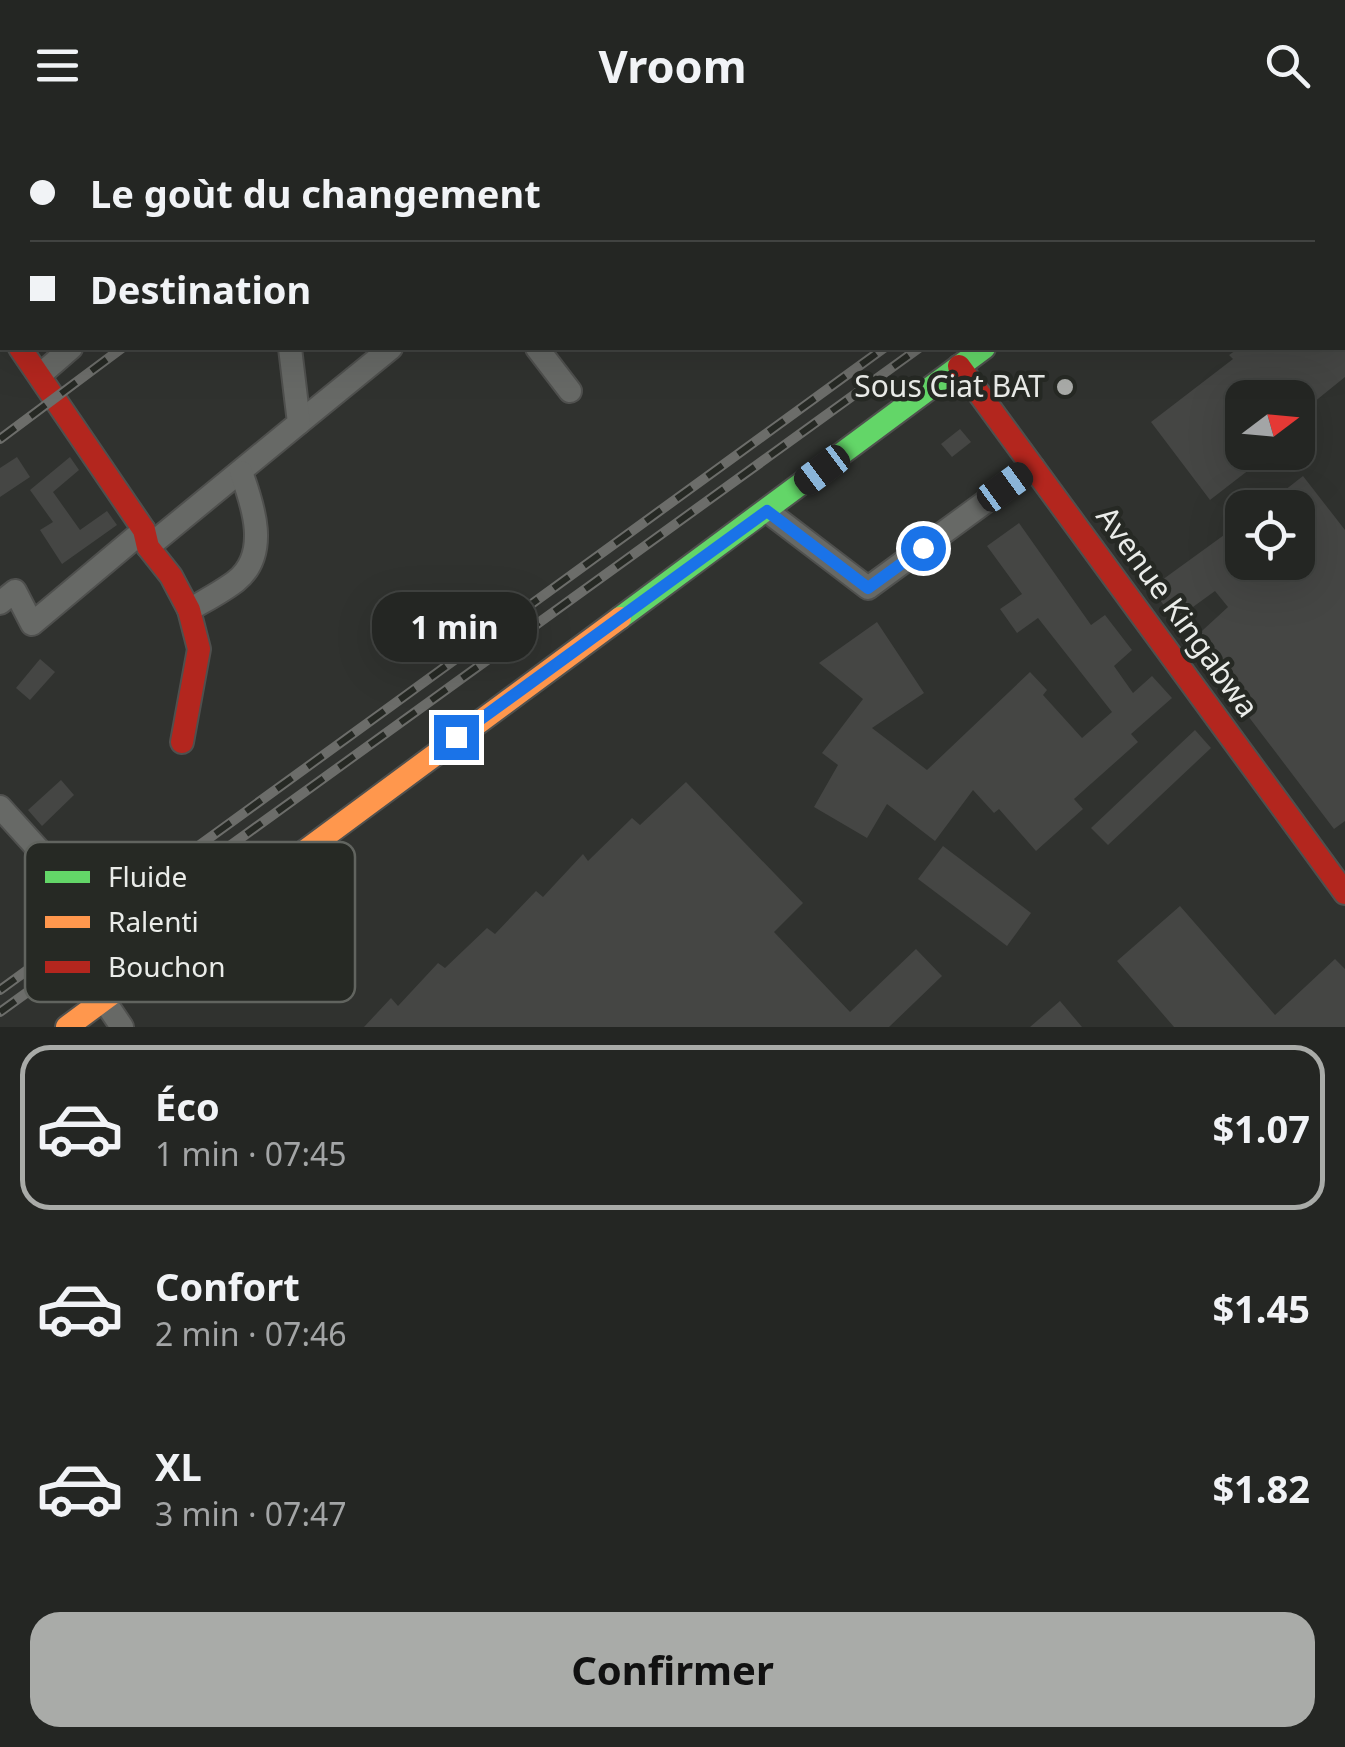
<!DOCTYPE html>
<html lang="fr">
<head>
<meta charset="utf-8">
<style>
  :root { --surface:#242623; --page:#2c2e2b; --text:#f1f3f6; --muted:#a3a5a6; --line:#414341; --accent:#a9aba8 }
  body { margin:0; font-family:"Noto Sans",sans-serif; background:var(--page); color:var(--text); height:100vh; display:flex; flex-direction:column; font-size:38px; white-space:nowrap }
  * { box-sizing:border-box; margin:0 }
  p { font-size:32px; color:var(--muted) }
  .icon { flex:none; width:55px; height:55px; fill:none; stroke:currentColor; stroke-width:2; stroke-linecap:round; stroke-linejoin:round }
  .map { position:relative; height:897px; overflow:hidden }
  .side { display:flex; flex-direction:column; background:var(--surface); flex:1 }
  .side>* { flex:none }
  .guide { position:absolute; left:0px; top:0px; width:1345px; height:220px; box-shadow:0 10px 40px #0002,0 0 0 2px var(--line); display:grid; align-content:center; height:220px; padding:0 30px; background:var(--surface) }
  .needle { width:65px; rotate:74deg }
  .fabs { position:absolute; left:1225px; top:250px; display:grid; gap:20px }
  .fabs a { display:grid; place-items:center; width:90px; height:90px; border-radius:20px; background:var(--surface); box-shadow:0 10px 40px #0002,0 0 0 2px var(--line); font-size:50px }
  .end { position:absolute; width:45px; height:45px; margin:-22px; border:12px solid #1a73e8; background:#fff; box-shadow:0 0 0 5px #fff }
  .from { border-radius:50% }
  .bubble { position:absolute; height:70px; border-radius:30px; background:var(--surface); box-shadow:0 10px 40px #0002,0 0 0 2px var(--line); font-size:32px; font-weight:700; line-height:70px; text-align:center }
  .car { position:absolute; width:30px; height:60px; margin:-30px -15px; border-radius:12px; box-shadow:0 0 8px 2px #0007; background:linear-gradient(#222 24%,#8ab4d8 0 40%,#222 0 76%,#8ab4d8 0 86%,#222 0) }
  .guide b { display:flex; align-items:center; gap:35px; height:95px; font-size:38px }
  .guide b+b { border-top:2px solid var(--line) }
  .guide i { width:25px; height:25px; background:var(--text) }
  ul { padding:18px 0 0; list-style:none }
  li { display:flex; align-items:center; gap:30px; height:165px; margin:0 20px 15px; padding:0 10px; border:5px solid transparent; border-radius:30px }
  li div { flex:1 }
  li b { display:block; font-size:38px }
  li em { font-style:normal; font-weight:700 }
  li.active { border-color:var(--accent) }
  li>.icon { width:90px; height:90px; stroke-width:1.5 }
  .cta { display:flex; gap:20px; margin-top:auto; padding:20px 30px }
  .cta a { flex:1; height:115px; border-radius:30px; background:var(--accent); color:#111; font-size:40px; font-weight:700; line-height:115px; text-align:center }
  header { display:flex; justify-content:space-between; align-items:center; height:130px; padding:0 30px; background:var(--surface); font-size:45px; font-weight:700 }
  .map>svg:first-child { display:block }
  .building { fill:#454644 }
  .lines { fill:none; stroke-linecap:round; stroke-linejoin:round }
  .street-casing { stroke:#4f504e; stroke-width:26 }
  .fast-casing { stroke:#4f504e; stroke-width:26 }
  .slow-casing { stroke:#4f504e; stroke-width:26 }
  .jam-casing { stroke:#4f504e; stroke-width:26 }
  .street { stroke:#676966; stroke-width:22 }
  .fast { stroke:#63d668; stroke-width:22 }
  .slow { stroke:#ff974d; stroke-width:22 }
  .jam { stroke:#b3261e; stroke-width:22 }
  .rail-casing { stroke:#6c6d6a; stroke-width:10 }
  .rail { stroke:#262924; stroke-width:6; stroke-dasharray:19; stroke-linecap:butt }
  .route { stroke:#1a73e8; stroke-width:12 }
  .poi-dot { fill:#a9aba8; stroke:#262924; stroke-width:4 }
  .labels { text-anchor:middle; stroke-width:9; stroke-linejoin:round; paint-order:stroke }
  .poi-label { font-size:30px; fill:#eaece9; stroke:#262924; text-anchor:end }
  .street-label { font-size:30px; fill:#eaece9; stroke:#262924 }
  .key { fill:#262924; stroke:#61645f; stroke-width:2.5 }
  .key-label { font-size:28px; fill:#eaece9 }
</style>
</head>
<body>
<header><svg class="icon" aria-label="menu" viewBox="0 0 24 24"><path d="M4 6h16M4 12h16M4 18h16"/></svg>Vroom<svg class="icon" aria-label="search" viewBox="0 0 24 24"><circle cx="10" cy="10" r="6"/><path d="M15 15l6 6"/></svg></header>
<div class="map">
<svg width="1345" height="897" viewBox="0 0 1345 897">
  <rect width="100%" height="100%" fill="#30322f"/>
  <!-- building -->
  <g class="building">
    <polygon points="1239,218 1345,218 1345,247 1298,285 1298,268 1242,268 1242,322 1272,322 1210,370 1151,292 1233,229 1229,225"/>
    <polygon points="960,299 971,312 952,327 941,314"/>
    <polygon points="17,327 30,347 0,367 0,338"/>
    <polygon points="70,327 79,340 53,362 80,400 107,381 117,395 62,434 40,400 53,392 30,360"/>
    <polygon points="1303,346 1345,400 1345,691 1334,699 1191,511 1228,477 1215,461 1175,490 1151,458 1242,392 1242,432 1298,432 1298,378 1262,378"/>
    <polygon points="1019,393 1091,495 1105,485 1132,520 1114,536 1133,563 1152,546 1172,568 1131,604 1138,612 1074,669 1083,679 1036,721 999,679 994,683 973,660 935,711 887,674 867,708 814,677 838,635 822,623 863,569 819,533 877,492 924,563 872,598 927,640 1030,542 1047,560 1043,565 1082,608 1112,582 1038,488 1017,503 1000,479 1022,464 987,416"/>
    <polygon points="40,529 55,542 30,570 16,558"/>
    <polygon points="1195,600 1211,618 1108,715 1091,698"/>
    <polygon points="61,650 74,665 42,696 28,680"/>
    <polygon points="686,652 803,773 774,802 850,882 916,819 942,846 889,897 364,897 391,868 398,876 438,833 445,838 487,798 495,804 536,761 543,767 583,724 588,731 632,688 640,695"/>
    <polygon points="943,716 1031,783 1007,816 918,749"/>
    <polygon points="1180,776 1275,885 1335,829 1345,839 1345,897 1174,897 1117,831"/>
    <polygon points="1060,871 1082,897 1030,897"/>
  </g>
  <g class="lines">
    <defs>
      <g id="street">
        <polyline points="359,0 360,2"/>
        <polyline points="812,0 816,2"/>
        <polyline points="1065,0 1066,2"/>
        <polyline points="1320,0 1322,2"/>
        <polyline points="255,2 267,0"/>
        <polyline points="697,2 702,0"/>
        <polyline points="1342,29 1345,33"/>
        <polyline points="0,55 2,54"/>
        <polyline points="0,191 2,194"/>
        <polyline points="537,218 570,261"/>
        <polyline points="40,245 71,218"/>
        <polyline points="299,293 391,218"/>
        <polyline points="767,381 868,458 1033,337"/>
        <polyline points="148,417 299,293 290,218"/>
        <polyline points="0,473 15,461 32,494 144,400"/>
        <path d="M189 480C204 471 222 462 236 451 270 424 253 375 241 342"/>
        <polyline points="0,677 76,761"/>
        <polyline points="103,869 122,897"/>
      </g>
      <polyline id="fast" points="620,488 984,218"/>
      <polyline id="slow" points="67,897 620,488"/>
      <g id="jam">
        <polyline points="1265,2 1268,0"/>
        <polyline points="20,218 144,400 148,417 171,446 189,480 199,519 182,612"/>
        <polyline points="959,236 1345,763"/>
      </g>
    </defs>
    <!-- street casing -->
    <use href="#street" class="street-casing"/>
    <!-- fast casing -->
    <use href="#fast" class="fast-casing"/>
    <!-- slow casing -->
    <use href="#slow" class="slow-casing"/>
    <!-- jam casing -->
    <use href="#jam" class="jam-casing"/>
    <!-- street -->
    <use href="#street" class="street"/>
    <!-- fast -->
    <use href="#fast" class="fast"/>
    <!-- slow -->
    <use href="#slow" class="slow"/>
    <!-- jam -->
    <use href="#jam" class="jam"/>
    <defs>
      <g id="rail">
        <polyline points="418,2 422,0"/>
        <polyline points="1169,2 1172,0"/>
        <polyline points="1205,2 1208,0"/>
        <polyline points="0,309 122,218"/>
        <polyline points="0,860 884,218"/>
        <polyline points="0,882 919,218"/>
      </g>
    </defs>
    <!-- rail casing -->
    <use href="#rail" class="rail-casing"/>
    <!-- rail -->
    <use href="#rail" class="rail"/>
  </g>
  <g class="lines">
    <!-- route -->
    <polyline class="route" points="456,607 767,381 868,458 923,418"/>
  </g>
  <!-- markers -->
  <circle class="poi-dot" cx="1065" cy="257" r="10"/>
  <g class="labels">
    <!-- poi labels -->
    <g class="poi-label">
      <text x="1045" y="267">Sous Ciat BAT</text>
    </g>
    <!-- street labels -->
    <g class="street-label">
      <text transform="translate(1177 482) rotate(54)" y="10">Avenue Kingabwa</text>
    </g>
  </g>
  <!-- legend -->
  <rect x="25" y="712" width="330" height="160" rx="15" class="key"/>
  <rect x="45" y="741" width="45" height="12" fill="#63d668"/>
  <rect x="45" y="786" width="45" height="12" fill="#ff974d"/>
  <rect x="45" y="831" width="45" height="12" fill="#b3261e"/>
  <g class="key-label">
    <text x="108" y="757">Fluide</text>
    <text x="108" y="802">Ralenti</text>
    <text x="108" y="847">Bouchon</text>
  </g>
</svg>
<div class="fabs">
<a><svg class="needle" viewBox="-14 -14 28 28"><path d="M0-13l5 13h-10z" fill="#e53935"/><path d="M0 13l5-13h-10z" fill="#a3a5a6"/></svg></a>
<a><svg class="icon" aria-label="locate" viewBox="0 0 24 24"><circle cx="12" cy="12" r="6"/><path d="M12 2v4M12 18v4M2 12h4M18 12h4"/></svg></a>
</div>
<i class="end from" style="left:923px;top:418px"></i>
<i class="end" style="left:456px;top:607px"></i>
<div class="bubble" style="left:372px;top:462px;width:165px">1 min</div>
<i class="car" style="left:822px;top:340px;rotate:233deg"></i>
<i class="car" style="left:1005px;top:357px;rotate:54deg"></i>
<div class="guide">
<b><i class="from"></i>Le goùt du changement</b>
<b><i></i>Destination</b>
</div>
</div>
<section class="side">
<ul>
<li class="active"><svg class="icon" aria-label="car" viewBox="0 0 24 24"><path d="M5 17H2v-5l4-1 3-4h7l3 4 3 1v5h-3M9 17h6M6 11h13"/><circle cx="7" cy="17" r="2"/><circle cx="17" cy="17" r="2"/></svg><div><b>Éco</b><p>1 min · 07:45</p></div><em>$1.07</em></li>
<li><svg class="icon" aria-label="car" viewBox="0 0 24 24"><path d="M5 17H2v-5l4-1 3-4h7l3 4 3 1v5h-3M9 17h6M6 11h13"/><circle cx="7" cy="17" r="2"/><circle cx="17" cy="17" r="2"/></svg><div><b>Confort</b><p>2 min · 07:46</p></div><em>$1.45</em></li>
<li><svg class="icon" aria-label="car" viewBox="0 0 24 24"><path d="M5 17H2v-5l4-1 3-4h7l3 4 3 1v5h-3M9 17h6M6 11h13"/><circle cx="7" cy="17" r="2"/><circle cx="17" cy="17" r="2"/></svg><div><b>XL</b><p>3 min · 07:47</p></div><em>$1.82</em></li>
</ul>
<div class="cta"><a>Confirmer</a></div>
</section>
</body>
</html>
